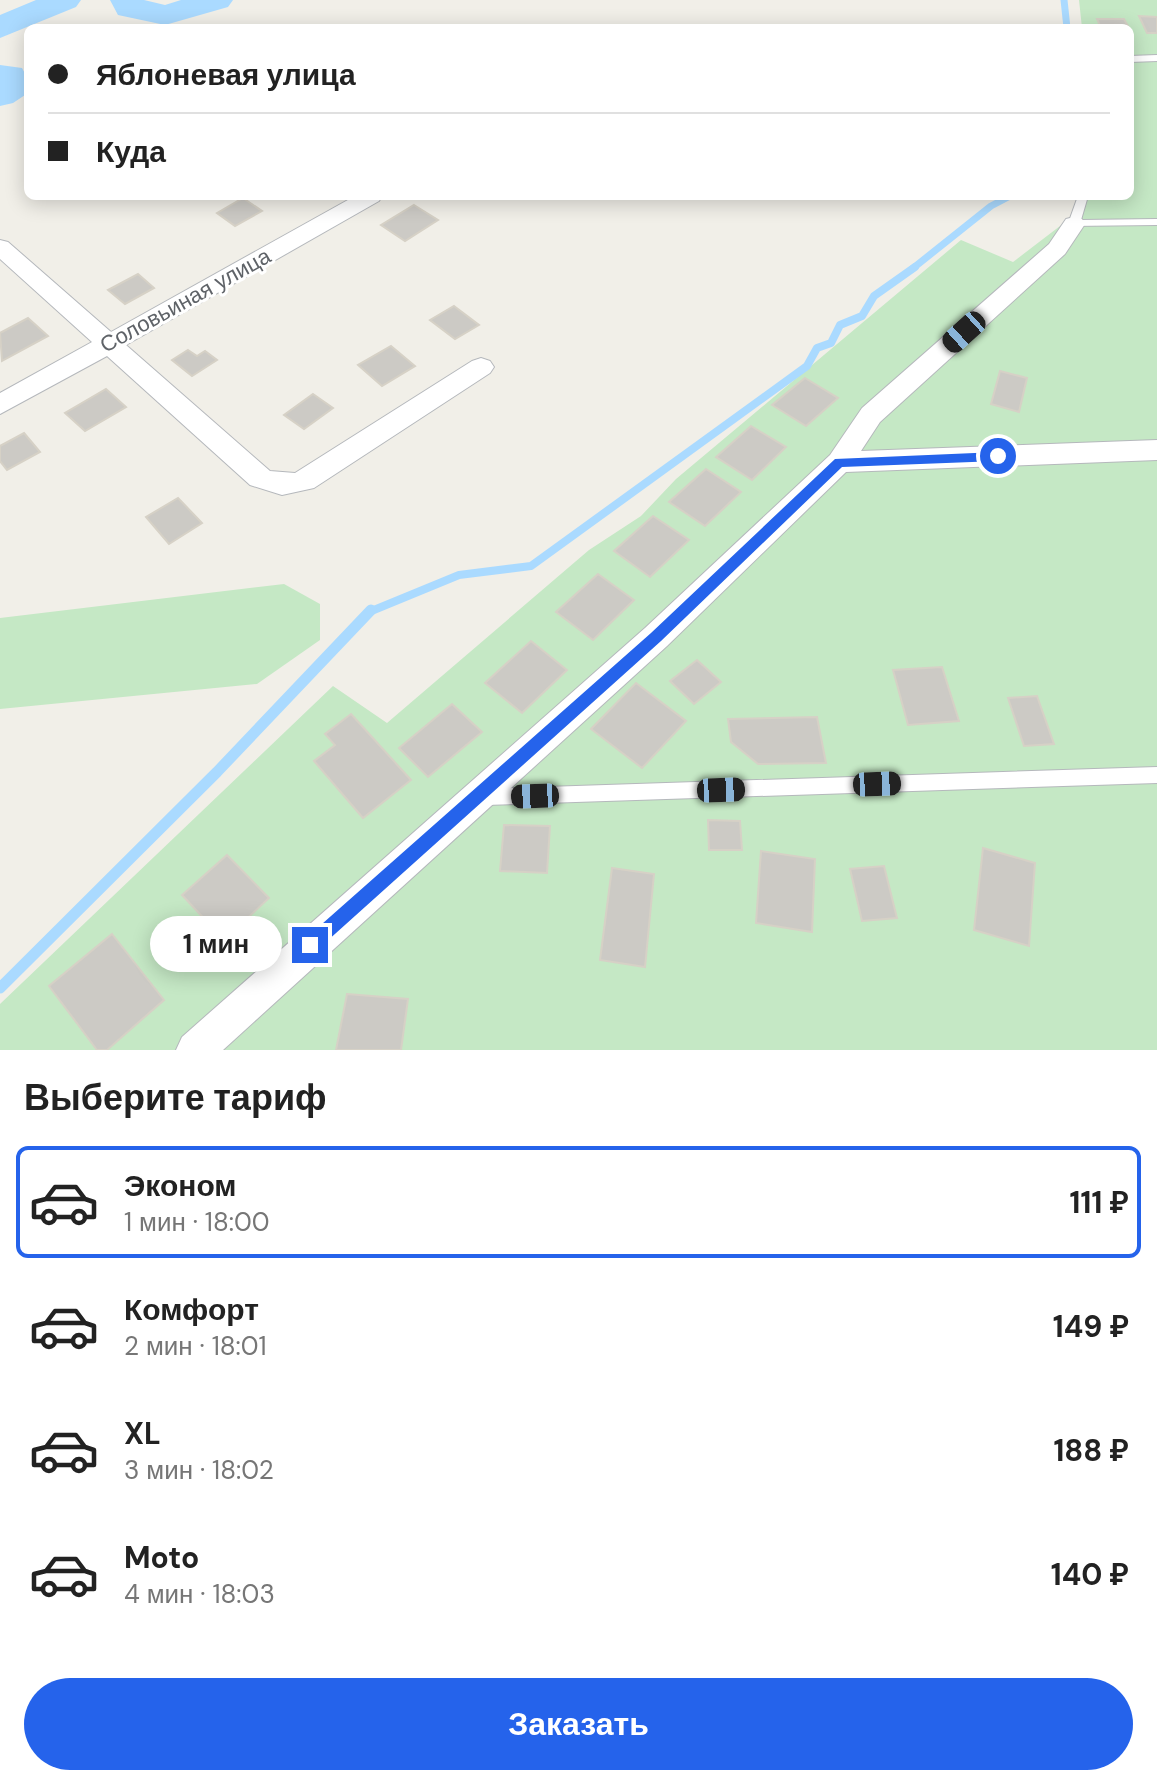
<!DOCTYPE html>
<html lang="ru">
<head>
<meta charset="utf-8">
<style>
  :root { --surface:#fff; --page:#f2f2f2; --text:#222; --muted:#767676; --line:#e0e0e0; --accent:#2563eb }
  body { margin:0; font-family:"DM Sans",sans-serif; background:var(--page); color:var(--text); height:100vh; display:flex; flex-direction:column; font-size:30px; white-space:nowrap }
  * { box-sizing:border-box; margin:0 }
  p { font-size:26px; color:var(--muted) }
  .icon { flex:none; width:44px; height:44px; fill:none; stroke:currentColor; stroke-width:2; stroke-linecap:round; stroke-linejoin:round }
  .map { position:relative; height:1050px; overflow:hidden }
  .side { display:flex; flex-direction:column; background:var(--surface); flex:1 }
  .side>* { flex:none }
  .banner { position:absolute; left:24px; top:24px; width:1110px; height:176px; border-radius:12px; box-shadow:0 4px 20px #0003; display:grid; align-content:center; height:176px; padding:0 24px; background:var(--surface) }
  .end { position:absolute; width:36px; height:36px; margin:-18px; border:10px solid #2563eb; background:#fff; box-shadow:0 0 0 4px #fff }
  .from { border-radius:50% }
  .bubble { position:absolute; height:56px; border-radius:28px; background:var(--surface); box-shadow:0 4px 20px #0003; font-size:26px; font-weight:700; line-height:56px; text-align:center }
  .car { position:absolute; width:24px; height:48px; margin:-24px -12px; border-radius:10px; box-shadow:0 0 6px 2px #0007; background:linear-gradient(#222 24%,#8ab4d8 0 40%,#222 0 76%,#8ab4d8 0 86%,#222 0) }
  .banner b { display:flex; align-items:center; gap:28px; height:76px; font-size:30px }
  .banner b+b { border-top:2px solid var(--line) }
  .banner i { width:20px; height:20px; background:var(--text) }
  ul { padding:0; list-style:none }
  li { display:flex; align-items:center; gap:24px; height:112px; margin:0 16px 12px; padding:0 8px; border:4px solid transparent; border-radius:12px }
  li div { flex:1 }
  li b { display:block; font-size:30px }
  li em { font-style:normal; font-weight:700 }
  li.selected { border-color:var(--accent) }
  li>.icon { width:72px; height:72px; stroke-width:1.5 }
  h2 { padding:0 24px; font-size:36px; line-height:96px }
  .cta { display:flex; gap:16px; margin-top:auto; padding:16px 24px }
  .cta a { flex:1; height:92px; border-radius:48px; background:var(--accent); color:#fff; font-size:32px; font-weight:700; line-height:92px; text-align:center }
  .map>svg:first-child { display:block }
  .green { fill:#c5e8c5 }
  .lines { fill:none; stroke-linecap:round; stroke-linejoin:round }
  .stream-far2 { stroke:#aadaff; stroke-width:7 }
  .stream-far1 { stroke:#aadaff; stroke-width:8 }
  .stream { stroke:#aadaff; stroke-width:11 }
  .river { fill:#aadaff; fill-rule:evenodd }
  .building { fill:#cccac5; stroke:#d6d1c6; stroke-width:2 }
  .service-casing { stroke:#b5b8bc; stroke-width:2 }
  .minor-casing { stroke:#b5b8bc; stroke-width:2 }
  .service { fill:#fff; fill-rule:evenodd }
  .minor { fill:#fff; fill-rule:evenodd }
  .route { fill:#2563eb }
  .labels { text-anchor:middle; stroke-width:6; stroke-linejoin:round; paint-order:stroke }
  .street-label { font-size:22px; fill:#5f6368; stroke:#fff }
</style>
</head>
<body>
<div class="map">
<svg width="1157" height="1050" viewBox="0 0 1157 1050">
  <rect width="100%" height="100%" fill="#f1efe8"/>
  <!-- green -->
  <g class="green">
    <polygon points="1079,0 1157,0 1157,1050 0,1050 0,1004 333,686 387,723 589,550 641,516 676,479 961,240 1013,262 1077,213 1081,196 1130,196 1130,28 1082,28"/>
    <polygon points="284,584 320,604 320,640 257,684 0,709 0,618"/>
  </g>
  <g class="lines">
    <!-- stream-far2 -->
    <g class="stream-far2">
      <polyline points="1064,0 1067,28"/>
      <polyline points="912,269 991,206 1010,196"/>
    </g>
    <!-- stream-far1 -->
    <polyline class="stream-far1" points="369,612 459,575 531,566 807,366 817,348 831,343 840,325 862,316 874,296 915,267"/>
    <!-- stream -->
    <polyline class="stream" points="0,988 217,772 371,610"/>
    <!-- river -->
    <g class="river">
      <polygon points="36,0 81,0 76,7 0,38 0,15"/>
      <polygon points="110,0 144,0 165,5 181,0 233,0 228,7 165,25 118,15"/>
      <polygon points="0,65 22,68 28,79 25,95 13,103 0,106"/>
    </g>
  </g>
  <!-- building -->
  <g class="building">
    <polygon points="1139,16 1157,17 1157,33 1147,33"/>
    <polygon points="1097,19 1124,19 1129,28 1101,28"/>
    <polygon points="243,198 262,211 235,226 217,213"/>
    <polygon points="414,205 438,220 405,241 381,225"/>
    <polygon points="138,274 154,288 125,304 108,290"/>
    <polygon points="454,306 479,325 455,339 430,320"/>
    <polygon points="28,318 48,336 2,361 0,333"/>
    <polygon points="391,346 415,366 382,386 358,365"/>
    <polygon points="188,350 197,356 205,351 217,360 192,376 172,360"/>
    <polygon points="1000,371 1027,378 1019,412 991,404"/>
    <polygon points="805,378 838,398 806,426 772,405"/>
    <polygon points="106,389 126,407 85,431 65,413"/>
    <polygon points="313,394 333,408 304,429 284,415"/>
    <polygon points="751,426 786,447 752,480 716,457"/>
    <polygon points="24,433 40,452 7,470 0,461 0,446"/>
    <polygon points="706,469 741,492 705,526 669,502"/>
    <polygon points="178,498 202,523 169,544 146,517"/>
    <polygon points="653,516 689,540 650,577 614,551"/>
    <polygon points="598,574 634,600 593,640 556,612"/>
    <polygon points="531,641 567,670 522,713 485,683"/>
    <polygon points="697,660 721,682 694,704 670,681"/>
    <polygon points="942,667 959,721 908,725 893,670"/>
    <polygon points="636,683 686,721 642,768 591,729"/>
    <polygon points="1037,696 1054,744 1024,746 1008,698"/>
    <polygon points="452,704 482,732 428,777 399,748"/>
    <polygon points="351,714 411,780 363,818 314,761 335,745 325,734"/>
    <polygon points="817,717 826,763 758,764 731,742 728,719"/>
    <polygon points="708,820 740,821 742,850 709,850"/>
    <polygon points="504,825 550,826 547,873 500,871"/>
    <polygon points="983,848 1035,863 1029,946 974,930"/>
    <polygon points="761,851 815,859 812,932 756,923"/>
    <polygon points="227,855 269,898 224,940 182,895"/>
    <polygon points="884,866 897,918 862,921 850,869"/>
    <polygon points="612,868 654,874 645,967 600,960"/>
    <polygon points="112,934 164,1000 107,1050 97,1050 49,986"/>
    <polygon points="347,994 408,999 401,1050 336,1050"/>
  </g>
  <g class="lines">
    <defs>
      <g id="service">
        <polygon points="1157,55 1157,61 1130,62 1130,56"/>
        <polygon points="1078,196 1088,196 1081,220 1157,219 1157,225 1070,226 1068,224"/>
        <polygon points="1157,767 1157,783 485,805 479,802 477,797 479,792 485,789"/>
      </g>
      <g id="minor">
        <polygon points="355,196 382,196 379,201 126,345 270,471 295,473 472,361 481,358 490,361 494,367 490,373 314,488 282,495 250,485 107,356 0,414 0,393 92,342 0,259 0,240 8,242 111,332"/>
        <polygon points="1074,217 1082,219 1085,224 1065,254 880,422 861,451 1157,440 1157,460 846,472 667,646 223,1050 176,1050 182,1037 645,628 830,455 862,408 1049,244 1066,219"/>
      </g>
    </defs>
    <!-- service casing -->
    <use href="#service" class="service-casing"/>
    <!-- minor casing -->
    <use href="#minor" class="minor-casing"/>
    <!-- service -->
    <use href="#service" class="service"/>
    <!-- minor -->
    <use href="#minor" class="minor"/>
  </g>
  <!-- route -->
  <polygon class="route" points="998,452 1004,456 998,461 842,467 661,641 316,951 310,953 305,951 302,945 305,939 651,633 835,459"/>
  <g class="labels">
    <!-- street labels -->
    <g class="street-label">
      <text transform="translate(185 300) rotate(-29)" y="8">Соловьиная улица</text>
    </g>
  </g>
</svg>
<i class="end from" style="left:998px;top:456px"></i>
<i class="end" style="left:310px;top:945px"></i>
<div class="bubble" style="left:150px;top:916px;width:132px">1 мин</div>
<i class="car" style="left:964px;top:332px;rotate:228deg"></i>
<i class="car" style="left:877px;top:784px;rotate:88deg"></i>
<i class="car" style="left:721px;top:790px;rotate:88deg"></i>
<i class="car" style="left:535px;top:796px;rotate:268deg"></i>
<div class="banner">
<b><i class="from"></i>Яблоневая улица</b>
<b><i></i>Куда</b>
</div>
</div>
<section class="side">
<h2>Выберите тариф</h2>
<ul>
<li class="selected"><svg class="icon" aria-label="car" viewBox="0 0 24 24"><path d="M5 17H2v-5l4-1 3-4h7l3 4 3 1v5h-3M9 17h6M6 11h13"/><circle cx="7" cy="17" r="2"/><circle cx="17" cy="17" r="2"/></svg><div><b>Эконом</b><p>1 мин · 18:00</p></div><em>111 ₽</em></li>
<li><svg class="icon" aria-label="car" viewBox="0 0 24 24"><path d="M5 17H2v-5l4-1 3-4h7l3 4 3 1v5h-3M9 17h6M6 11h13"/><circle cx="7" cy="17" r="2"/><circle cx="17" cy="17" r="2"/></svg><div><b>Комфорт</b><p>2 мин · 18:01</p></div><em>149 ₽</em></li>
<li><svg class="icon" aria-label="car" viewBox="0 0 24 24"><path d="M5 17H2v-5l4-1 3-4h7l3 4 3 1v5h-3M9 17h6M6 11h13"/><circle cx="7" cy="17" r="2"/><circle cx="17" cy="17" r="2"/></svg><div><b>XL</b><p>3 мин · 18:02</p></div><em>188 ₽</em></li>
<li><svg class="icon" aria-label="car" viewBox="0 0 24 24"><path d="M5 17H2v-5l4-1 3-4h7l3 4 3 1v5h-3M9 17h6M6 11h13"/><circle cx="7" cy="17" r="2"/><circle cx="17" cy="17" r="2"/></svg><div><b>Moto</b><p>4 мин · 18:03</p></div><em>140 ₽</em></li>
</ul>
<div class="cta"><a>Заказать</a></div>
</section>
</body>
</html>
